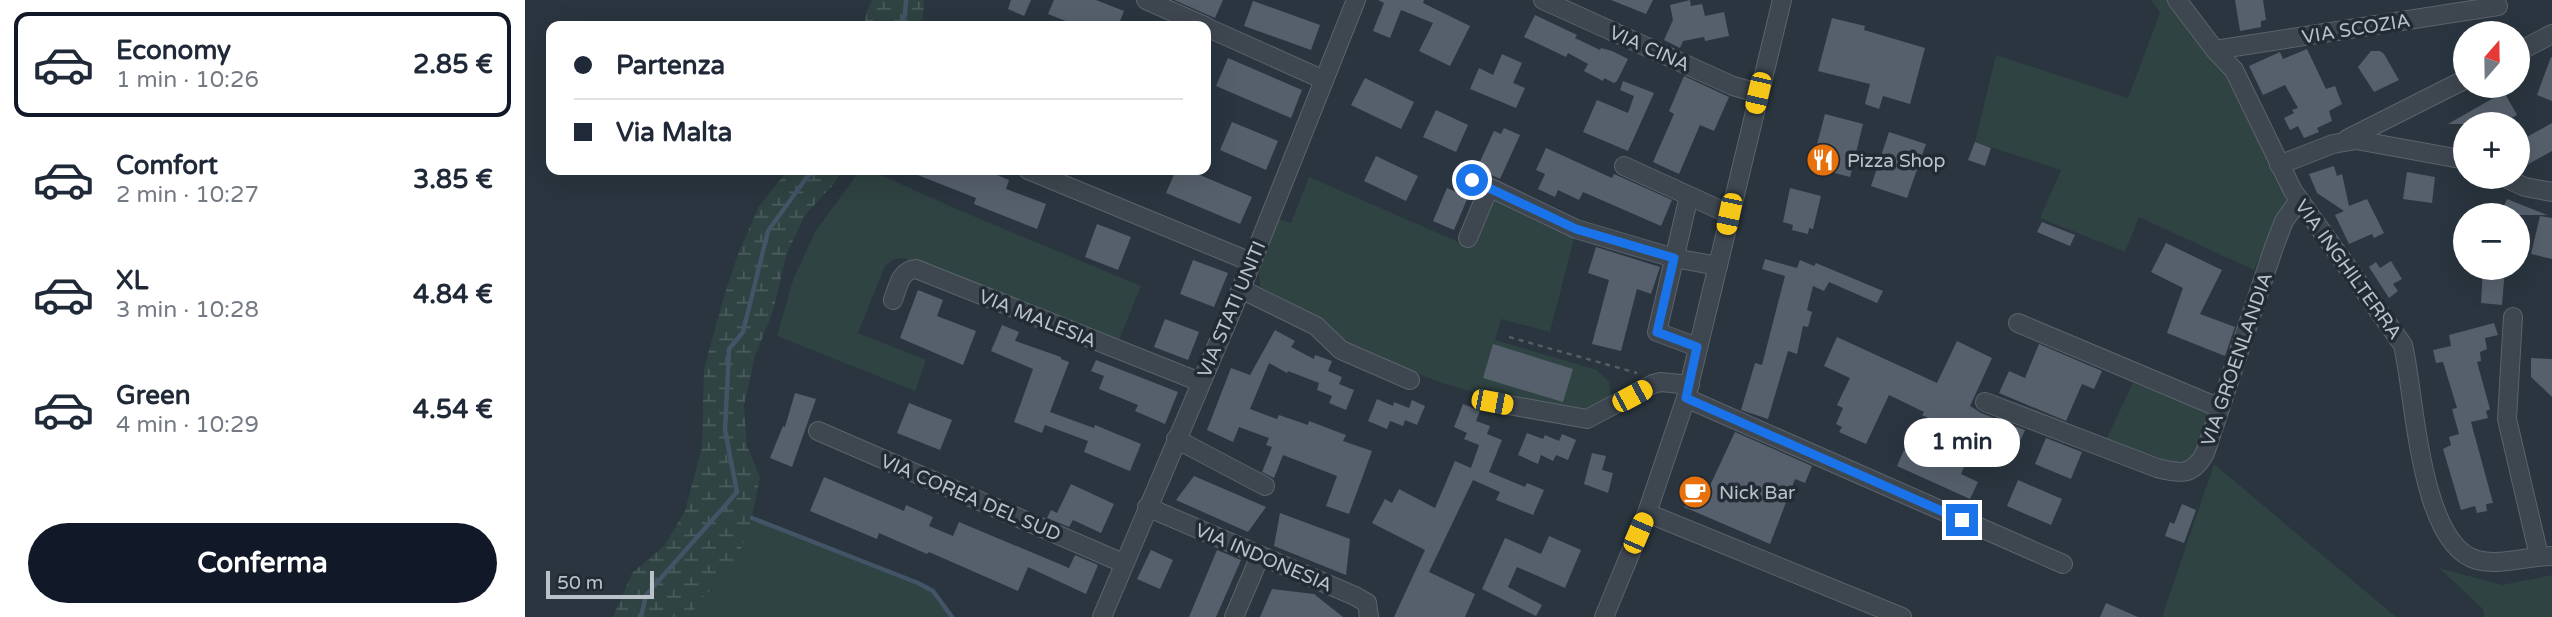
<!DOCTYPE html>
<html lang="it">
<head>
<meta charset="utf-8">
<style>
  :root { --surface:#fff; --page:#f6f6f7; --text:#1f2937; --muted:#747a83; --line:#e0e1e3; --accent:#111827 }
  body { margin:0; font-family:"Varela Round",sans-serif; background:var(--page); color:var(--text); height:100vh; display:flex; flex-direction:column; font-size:26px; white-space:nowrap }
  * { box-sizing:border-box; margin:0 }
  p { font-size:23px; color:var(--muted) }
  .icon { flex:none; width:38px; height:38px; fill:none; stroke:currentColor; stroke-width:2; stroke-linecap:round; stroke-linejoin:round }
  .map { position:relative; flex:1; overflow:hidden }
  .side { display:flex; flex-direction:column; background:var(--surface); width:525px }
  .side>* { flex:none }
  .banner { position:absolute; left:21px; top:21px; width:665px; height:154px; border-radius:14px; box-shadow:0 7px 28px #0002; display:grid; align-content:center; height:154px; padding:0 28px; background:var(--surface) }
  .needle { width:46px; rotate:20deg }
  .buttons { position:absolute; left:1928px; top:21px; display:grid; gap:14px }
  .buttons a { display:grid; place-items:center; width:77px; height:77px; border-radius:50%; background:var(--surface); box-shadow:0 7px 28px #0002; font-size:35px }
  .scale { position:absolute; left:21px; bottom:18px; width:108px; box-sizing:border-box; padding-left:7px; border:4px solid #bac1c9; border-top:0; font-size:19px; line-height:24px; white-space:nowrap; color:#bac1c9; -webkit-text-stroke:5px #222b34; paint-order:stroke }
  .end { position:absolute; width:32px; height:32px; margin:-16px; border:9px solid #1a73e8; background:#fff; box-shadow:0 0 0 4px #fff }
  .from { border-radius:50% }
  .bubble { position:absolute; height:49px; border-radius:24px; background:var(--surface); box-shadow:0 7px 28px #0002; font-size:23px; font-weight:700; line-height:49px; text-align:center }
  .car { position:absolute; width:21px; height:42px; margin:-21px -10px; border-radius:9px; box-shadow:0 0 5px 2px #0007; background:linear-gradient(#f5c518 24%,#345 0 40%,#f5c518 0 76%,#345 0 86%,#f5c518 0) }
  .banner b { display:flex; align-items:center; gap:24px; height:66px; font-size:26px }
  .banner b+b { border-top:2px solid var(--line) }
  .banner i { width:18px; height:18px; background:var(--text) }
  ul { padding:12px 0 0; list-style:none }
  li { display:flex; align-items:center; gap:21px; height:105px; margin:0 14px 10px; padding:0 14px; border:4px solid transparent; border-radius:14px }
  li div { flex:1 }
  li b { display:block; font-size:26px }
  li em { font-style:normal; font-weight:700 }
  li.active { border-color:var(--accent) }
  li>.icon { width:63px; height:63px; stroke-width:1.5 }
  .primary-button { display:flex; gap:14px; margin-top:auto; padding:14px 28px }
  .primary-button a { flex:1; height:80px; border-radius:42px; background:var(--accent); color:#fff; font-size:28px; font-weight:700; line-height:80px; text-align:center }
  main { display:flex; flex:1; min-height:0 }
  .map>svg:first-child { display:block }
  .grass { fill:#2f4342 }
  .wetland { fill:url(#wetland-marsh) }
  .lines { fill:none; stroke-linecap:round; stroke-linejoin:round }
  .stream { stroke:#425466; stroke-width:4.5 }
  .building { fill:#56606c }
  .minor-casing { stroke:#5b646c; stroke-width:20 }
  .path { stroke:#4e6061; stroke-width:2.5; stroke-dasharray:5 5; stroke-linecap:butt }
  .minor { stroke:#3e464f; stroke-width:18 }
  .route { stroke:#1a73e8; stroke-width:9 }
  .labels { text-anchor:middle; stroke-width:7; stroke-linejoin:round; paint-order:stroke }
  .street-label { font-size:19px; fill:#bac1c9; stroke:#222b34 }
  .poi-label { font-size:19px; fill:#bac1c9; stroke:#222b34; text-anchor:start }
</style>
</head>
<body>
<main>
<section class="side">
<ul>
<li class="active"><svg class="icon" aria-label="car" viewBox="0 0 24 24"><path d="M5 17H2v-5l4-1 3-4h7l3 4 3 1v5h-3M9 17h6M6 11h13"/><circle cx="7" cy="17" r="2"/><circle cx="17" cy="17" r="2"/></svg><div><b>Economy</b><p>1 min · 10:26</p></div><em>2.85 €</em></li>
<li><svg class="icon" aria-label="car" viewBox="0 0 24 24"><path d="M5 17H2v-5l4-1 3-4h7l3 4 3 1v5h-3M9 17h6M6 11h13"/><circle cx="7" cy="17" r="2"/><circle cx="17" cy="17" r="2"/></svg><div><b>Comfort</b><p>2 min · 10:27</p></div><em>3.85 €</em></li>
<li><svg class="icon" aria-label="car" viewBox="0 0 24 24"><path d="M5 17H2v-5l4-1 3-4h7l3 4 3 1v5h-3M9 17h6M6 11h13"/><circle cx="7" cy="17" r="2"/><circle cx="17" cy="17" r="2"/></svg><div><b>XL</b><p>3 min · 10:28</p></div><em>4.84 €</em></li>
<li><svg class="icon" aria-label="car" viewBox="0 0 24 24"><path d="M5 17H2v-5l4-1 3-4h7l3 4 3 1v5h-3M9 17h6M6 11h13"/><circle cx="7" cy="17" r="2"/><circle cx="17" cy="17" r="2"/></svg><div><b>Green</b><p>4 min · 10:29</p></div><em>4.54 €</em></li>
</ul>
<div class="primary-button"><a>Conferma</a></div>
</section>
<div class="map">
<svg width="2027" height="617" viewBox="0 0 2027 617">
  <defs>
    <pattern id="wetland-marsh" width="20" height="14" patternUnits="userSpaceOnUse" patternTransform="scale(1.75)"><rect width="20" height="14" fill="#2f4342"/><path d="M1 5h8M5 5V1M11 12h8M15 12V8" fill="none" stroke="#4b5c5c"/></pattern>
  </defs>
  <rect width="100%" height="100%" fill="#2a353f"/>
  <!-- grass -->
  <g class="grass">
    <polygon points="1626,0 1643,0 1676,47 1699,72 1731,137 1761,190 1762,198 1729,270 1614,217 1600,252 1515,218 1536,170 1450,142 1471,55 1603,98 1635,13"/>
    <polygon points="335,170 350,170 358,176 436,211 616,286 593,342 379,258 369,259 360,266 333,333 401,360 390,391 252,336 268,280 290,232"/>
    <polygon points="784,177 945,247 968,197 1050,234 1025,332 976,319 970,340 1072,370 1084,382 1086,393 1083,398 1057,415 958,395 917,383 820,345 799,320 735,287 734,266 754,219 766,223"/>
    <polygon points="1608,383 1687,414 1668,460 1651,465 1580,442"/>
    <polygon points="1689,464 1871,617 1637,617"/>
    <polygon points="227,518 393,583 408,591 427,617 166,617 173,602 210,566"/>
    <polygon points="1914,568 1977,585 2027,575 2027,617 1959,617 1958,609"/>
  </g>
  <!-- wetland -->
  <g class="wetland">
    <polygon points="347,0 399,0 398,18 393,26 339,26 342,11"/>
    <polygon points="263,170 317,170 308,185 280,215 262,253 248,311 230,356 219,406 222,446 235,477 227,518 210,566 173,602 166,617 88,617 107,573 139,546 160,511 177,447 179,369 198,300 213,254 234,206"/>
  </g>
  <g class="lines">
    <!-- stream -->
    <g class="stream">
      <polyline points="376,26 380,14 381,0"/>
      <polyline points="227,518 393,583 408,591 427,617"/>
      <polyline points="116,617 121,595 212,492 200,430 204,349 218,332 243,231 282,177 290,170"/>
    </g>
  </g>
  <!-- building -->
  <g class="building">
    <polygon points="486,0 506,0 499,16 483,9"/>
    <polygon points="529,0 571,0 599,11 593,26 553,26 523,14"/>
    <polygon points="649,0 698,0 690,18"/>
    <polygon points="853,0 899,0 898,3 945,26 925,66 894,51 908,23 876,10 865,38 848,31 859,3"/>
    <polygon points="1086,0 1128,0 1121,14"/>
    <polygon points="1165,0 1166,6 1177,4 1180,16 1199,12 1204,36 1180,41 1179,37 1158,41 1155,48 1139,40 1148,20 1145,5"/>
    <polygon points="1710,0 1738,0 1741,20 1736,21 1736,27 1715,31"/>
    <polygon points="728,1 795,25 786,50 719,26"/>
    <polygon points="1010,15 1052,35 1050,38 1075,50 1076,48 1087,51 1103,59 1092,81 1089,83 1079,78 1078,81 1059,71 1063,64 1043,53 1041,57 999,37"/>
    <polygon points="1307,18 1340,26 1339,30 1400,48 1385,104 1358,96 1354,109 1340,104 1345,84 1293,71"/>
    <polygon points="1782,49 1801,89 1810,86 1817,104 1804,111 1807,121 1792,128 1794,132 1779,138 1773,126 1765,130 1759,118 1769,113 1767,110 1773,108 1760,85 1738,95 1724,66 1755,52 1758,59"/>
    <polygon points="1846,51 1855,51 1859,54 1874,80 1849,92 1833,67"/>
    <polygon points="977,54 997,63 988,83 1000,88 991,108 945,89 954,68 968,75"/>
    <polygon points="2026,57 2027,57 2027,101 2012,95"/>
    <polygon points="703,58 777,90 766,118 691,86"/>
    <polygon points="1159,76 1204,97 1189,131 1175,125 1154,174 1128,162 1149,114 1144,111"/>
    <polygon points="840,78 889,102 876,129 826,105"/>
    <polygon points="1098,81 1129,93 1103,151 1058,132 1072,100 1103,113 1109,96 1095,90"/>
    <polygon points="1979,92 1992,115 1975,124 1923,124"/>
    <polygon points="911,110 943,125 931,152 898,137"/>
    <polygon points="1300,114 1338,124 1325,177 1286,167"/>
    <polygon points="707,122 753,141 741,170 695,150"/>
    <polygon points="2027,123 2027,151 1993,170 1993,142"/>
    <polygon points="979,128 995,135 975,179 952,168 969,131 976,134"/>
    <polygon points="1364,132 1401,144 1382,198 1346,186"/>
    <polygon points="1450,142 1466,148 1460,166 1443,160"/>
    <polygon points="1021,148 1087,178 1089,174 1147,200 1136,226 1058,192 1054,200 1033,190 1030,197 1013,189 1020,174 1011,170"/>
    <polygon points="851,156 893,176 881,201 839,181"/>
    <polygon points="1809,166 1812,176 1817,174 1824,206 1842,199 1859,233 1849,238 1847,234 1824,244 1810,215 1819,211 1792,193 1784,174"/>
    <polygon points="380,170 460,170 484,180 481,189 521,204 512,229 449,204 451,198"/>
    <polygon points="651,170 663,170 727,197 715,224 641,193"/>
    <polygon points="1882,172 1910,177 1907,203 1878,199"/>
    <polygon points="922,188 943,197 929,230 908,221"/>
    <polygon points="1265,188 1296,196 1288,229 1284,228 1283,234 1267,230 1268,225 1258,222"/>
    <polygon points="1982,199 2022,215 1975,215"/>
    <polygon points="2015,216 2027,218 2027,259 2006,254"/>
    <polygon points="1517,222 1550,235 1545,246 1512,232"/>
    <polygon points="572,224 606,237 593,270 560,257"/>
    <polygon points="1641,243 1697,270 1675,314 1710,327 1700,356 1642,333 1658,288 1626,272"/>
    <polygon points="1071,247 1135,267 1126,294 1112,289 1096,351 1067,344 1084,280 1063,273"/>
    <polygon points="1240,259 1272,268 1275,260 1289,266 1291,263 1358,291 1352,303 1304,282 1299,291 1288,286 1282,310 1287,312 1283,327 1278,326 1272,354 1263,351 1243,419 1216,410 1230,363 1237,365 1260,276 1237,269"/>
    <polygon points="668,260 703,273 689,307 655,294"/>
    <polygon points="1866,261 1877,279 1868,284 1873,291 1864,298 1844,267 1851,262 1855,268"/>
    <polygon points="1958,268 1980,268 1977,305 1956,303"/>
    <polygon points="393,290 418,300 412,316 451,331 438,365 375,338"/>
    <polygon points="640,319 674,332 663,360 629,347"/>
    <polygon points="1969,323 1973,335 1960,338 1962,349 1955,352 1956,361 1952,362 1965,409 1961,411 1963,418 1946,422 1968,503 1961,504 1962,511 1952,513 1950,506 1936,510 1918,449 1926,445 1924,437 1934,434 1927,409 1932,408 1918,362 1911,363 1908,350 1926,346 1924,335"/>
    <polygon points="477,325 494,332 490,341 536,357 536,359 544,362 525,412 569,428 570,425 616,444 605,471 559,452 563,441 520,425 517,433 489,422 508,369 466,351"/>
    <polygon points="750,330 770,341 766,347 789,359 790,355 807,361 803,371 817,377 814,384 829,390 821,410 804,403 807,396 792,390 794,383 763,371 762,373 744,363 725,409 752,419 754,415 783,425 784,421 821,435 818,441 847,451 824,514 801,506 812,476 758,455 749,478 737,472 747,447 741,445 744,438 714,427 708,442 682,430 706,368 725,375"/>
    <polygon points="1312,337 1412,383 1432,341 1467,358 1445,406 1456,413 1500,430 1489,454 1452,437 1436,474 1453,482 1445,499 1372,466 1379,450 1403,460 1418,425 1397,415 1399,412 1364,395 1341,444 1314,432 1317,427 1311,424 1318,408 1312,405 1325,378 1299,366"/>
    <polygon points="968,344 1048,369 1038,402 958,378"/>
    <polygon points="1514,344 1577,371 1569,389 1557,384 1541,421 1474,393 1484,371 1500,378"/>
    <polygon points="2006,358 2027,359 2027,397 2006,377"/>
    <polygon points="571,360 653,392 640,424 610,411 613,405 574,389 579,376 566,371"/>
    <polygon points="270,393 291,399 267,467 245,458 258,426 260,427"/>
    <polygon points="852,399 868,406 869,402 884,408 887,400 900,406 892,425 880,420 878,426 865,421 862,429 843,421"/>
    <polygon points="384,403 427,420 415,450 372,433"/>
    <polygon points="938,404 955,411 951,421 965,426 962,434 977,440 964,472 1000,487 1002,483 1019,490 1008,515 971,500 975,492 948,480 904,572 950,594 940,617 869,617 900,550 847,523 860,499 867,503 874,489 910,508 930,461 946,468 954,445 939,439 942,433 929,427"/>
    <polygon points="1210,432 1287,466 1280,483 1270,479 1245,544 1159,507 1168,486 1182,492"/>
    <polygon points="1002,433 1018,439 1020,435 1034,441 1037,434 1051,440 1043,460 1031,455 1028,461 1016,455 1013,464 993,455"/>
    <polygon points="1521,438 1557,452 1546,479 1510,464"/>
    <polygon points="1067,453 1081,456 1077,470 1088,473 1083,493 1059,484"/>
    <polygon points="669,476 741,507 723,532 651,500"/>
    <polygon points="299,477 379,511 381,505 408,517 404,526 428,536 434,522 544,568 550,555 573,565 561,594 503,567 493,591 404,552 402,554 354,533 352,539 285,511"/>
    <polygon points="1493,480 1537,499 1526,525 1482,506"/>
    <polygon points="546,484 589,504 576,533 548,520 544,527 522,518 526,510 532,513"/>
    <polygon points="1657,504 1671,510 1659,543 1640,536 1645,522 1649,524"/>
    <polygon points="755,513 825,539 821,575 749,546"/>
    <polygon points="1024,536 1056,550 1040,588 992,567 983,587 1017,605 1011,616 957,589 980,538 1016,554"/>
    <polygon points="626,550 648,560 635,589 612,579"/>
    <polygon points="692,550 716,560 691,617 664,617"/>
    <polygon points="747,589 789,594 818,617 735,617"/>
    <polygon points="1581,603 1613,617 1575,617"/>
  </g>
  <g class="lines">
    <defs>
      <g id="minor">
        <polyline points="621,0 680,26"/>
        <polyline points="1018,0 1208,86 1233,93"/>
        <path d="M1652 0 1690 50 1709 70 1768 191 1878 345C1890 394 1894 544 1952 560 1976 566 2003 556 2027 556"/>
        <polyline points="681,27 799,80"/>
        <polyline points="1690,50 1973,6"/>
        <polyline points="1993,52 2027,34"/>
        <polyline points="1822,139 1941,79"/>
        <polyline points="1754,165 1808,144 1831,140 1941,160"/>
        <polyline points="1099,166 1204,214"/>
        <polyline points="503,170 726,262"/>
        <polyline points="1978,177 2000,187 2027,192"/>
        <polyline points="947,179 1051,229 1149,258 1193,266"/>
        <polyline points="1164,196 1132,332 1172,347"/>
        <polyline points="943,238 964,188"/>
        <polyline points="716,289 791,326 816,350 885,380"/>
        <path d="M368 300C373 287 375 270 391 269L675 382"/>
        <polyline points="1988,317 1982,419 2014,556"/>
        <polyline points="1493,323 1695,408"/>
        <polyline points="1161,398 1538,564"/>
        <polyline points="967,402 1062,419 1128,384 1136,382 1165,385"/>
        <path d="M1460 402 1632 468C1655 474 1668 476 1680 453L1749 247 1759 221 1774 200"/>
        <polyline points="293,431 598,563"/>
        <polyline points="651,439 740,486"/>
        <polyline points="622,507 830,596 842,603 844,617"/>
        <polyline points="1122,513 1377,617"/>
        <polyline points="577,617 716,289 831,0"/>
        <polyline points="709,617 735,556"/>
        <polyline points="1079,617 1122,513 1161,398 1257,0"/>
      </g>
    </defs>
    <!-- minor casing -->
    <use href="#minor" class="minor-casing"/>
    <!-- path -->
    <polyline class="path" points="984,337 1112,373"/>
    <!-- minor -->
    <use href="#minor" class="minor"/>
  </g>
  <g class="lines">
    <!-- route -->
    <polyline class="route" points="947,180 1051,229 1149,258 1132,332 1172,347 1161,398 1437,520"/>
  </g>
  <!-- icons -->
  <defs>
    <symbol id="restaurant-disc" viewBox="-11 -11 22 22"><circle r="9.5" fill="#e8710a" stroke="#222b34"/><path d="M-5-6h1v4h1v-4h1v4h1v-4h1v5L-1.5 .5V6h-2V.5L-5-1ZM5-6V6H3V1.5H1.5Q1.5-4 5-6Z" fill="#fff"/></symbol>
    <symbol id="cafe-disc" viewBox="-11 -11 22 22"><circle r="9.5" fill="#e8710a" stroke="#222b34"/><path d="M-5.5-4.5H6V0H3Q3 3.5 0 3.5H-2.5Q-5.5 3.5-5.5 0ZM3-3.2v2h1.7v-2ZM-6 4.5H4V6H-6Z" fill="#fff"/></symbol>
  </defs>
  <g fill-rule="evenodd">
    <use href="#restaurant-disc" x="1279" y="141" width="38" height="38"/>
    <use href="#cafe-disc" x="1151" y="473" width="38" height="38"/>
  </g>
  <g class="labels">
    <!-- street labels -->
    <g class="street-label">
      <text transform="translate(1831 28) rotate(-9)" y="7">VIA SCOZIA</text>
      <text transform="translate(1125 48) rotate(24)" y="7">VIA CINA</text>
      <text transform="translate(1824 269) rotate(54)" y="7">VIA INGHILTERRA</text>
      <text transform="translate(706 309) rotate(-67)" y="7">VIA STATI UNITI</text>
      <text transform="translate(513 318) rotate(22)" y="7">VIA MALESIA</text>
      <text transform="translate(1711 359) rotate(-71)" y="7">VIA GROENLANDIA</text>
      <text transform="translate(446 497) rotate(23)" y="7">VIA COREA DEL SUD</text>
      <text transform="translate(739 557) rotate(23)" y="7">VIA INDONESIA</text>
    </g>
    <!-- poi labels -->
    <g class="poi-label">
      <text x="1322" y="167">Pizza Shop</text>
      <text x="1194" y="499">Nick Bar</text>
    </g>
  </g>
</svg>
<div class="buttons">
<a><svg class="needle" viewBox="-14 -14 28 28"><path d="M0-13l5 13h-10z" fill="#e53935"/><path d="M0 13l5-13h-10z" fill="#747a83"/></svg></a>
<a>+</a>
<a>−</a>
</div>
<div class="scale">50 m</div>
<i class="end from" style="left:947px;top:180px"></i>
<i class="end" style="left:1437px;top:520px"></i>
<div class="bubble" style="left:1379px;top:418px;width:116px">1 min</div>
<i class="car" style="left:1233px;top:93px;rotate:193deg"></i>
<i class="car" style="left:1204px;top:214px;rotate:192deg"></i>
<i class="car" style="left:1107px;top:396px;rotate:62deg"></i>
<i class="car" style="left:967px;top:402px;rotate:101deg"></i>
<i class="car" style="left:1113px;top:533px;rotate:23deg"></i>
<div class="banner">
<b><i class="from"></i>Partenza</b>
<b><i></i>Via Malta</b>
</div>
</div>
</main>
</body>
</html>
